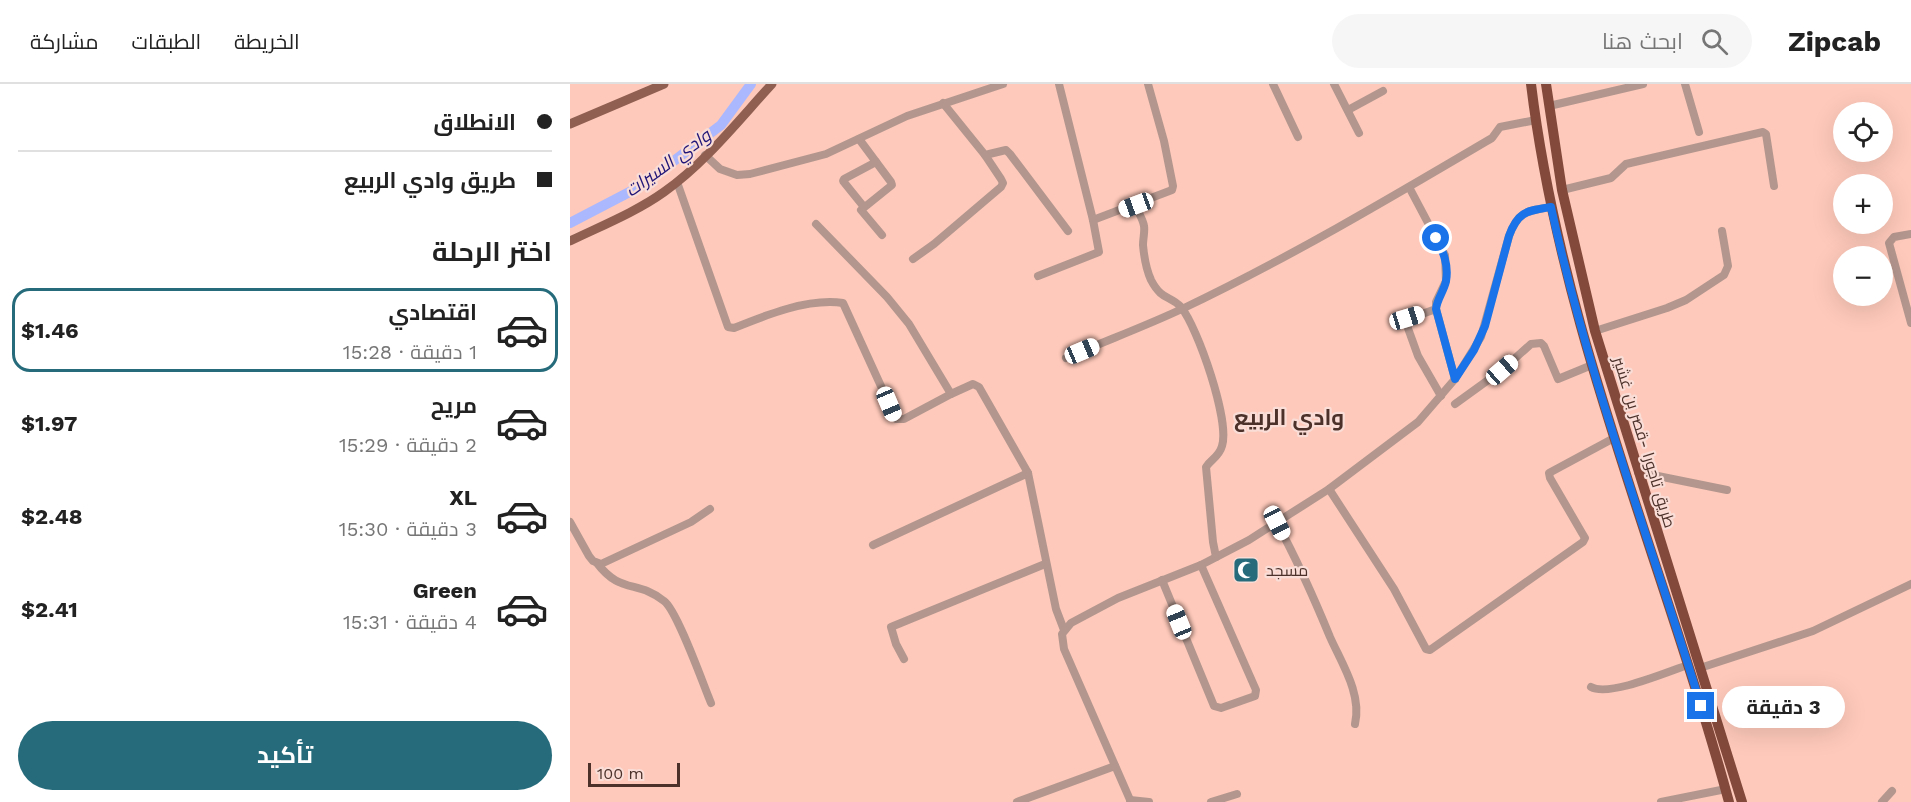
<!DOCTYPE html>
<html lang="ar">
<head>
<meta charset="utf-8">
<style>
  :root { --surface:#fff; --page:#f6f6f6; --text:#222; --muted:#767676; --line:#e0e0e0; --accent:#266b7b }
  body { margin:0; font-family:"Work Sans",Cairo,sans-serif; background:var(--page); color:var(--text); direction:rtl; height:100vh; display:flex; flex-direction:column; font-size:22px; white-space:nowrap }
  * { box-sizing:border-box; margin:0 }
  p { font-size:20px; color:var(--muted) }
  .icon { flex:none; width:33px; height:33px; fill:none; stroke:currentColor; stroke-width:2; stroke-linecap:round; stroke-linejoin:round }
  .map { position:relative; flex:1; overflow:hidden; direction:ltr }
  .side { display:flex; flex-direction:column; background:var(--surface); width:570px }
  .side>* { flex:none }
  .guide { display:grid; align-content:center; height:132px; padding:0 18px; background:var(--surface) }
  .controls { position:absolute; left:1263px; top:18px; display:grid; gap:12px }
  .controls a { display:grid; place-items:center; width:60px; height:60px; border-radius:50%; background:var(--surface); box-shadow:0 6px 24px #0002; font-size:30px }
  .scale { position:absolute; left:18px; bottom:15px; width:92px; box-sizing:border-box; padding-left:6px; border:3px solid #4b312a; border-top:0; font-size:16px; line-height:21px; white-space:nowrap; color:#4b312a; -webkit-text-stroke:4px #f9ddd6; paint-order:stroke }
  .end { position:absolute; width:27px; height:27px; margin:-14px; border:8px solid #1a73e8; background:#fff; box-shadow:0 0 0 3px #fff }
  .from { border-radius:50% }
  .bubble { position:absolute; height:42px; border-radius:21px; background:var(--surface); box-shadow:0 6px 24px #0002; font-size:20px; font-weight:700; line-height:42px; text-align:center; direction:rtl }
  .car { position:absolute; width:18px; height:36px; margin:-18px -9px; border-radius:8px; box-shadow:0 0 4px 2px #0007; background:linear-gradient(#fff 24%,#345 0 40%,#fff 0 76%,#345 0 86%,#fff 0) }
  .guide b { display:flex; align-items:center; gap:21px; height:57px; font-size:22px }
  .guide b+b { border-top:2px solid var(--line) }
  .guide i { width:15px; height:15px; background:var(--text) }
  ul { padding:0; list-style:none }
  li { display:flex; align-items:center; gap:18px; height:84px; margin:0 12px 9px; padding:0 6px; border:3px solid transparent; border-radius:18px }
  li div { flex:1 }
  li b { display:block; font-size:22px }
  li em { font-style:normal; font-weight:700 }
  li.selected { border-color:var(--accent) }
  li>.icon { width:54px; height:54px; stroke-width:1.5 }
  h2 { padding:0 18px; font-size:27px; line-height:72px }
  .cta { display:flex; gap:12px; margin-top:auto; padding:12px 18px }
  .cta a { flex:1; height:69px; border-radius:36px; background:var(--accent); color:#fff; font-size:24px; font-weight:700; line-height:69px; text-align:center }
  header { display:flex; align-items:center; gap:36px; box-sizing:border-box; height:84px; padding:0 30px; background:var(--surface); border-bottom:2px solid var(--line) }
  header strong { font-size:28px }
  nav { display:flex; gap:33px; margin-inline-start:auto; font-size:21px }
  .search { width:420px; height:54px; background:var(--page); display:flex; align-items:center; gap:15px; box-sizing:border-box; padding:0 21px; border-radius:33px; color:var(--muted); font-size:22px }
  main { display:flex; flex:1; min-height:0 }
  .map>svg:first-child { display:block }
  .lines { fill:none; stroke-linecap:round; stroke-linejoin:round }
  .river { stroke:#abb8fe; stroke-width:10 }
  .minor { stroke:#b3968e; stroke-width:8 }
  .major { stroke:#905f51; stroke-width:9 }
  .highway { stroke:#834a3b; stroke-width:10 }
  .route { stroke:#1a73e8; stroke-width:8 }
  .labels { text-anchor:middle; stroke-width:4.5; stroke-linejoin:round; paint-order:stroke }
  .street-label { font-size:16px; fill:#4b312a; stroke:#f9ddd6 }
  .poi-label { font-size:16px; fill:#4b312a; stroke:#f9ddd6; text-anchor:start }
  .water-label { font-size:18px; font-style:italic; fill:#1f1477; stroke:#f9ddd6 }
  .district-label { font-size:22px; font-weight:bold; fill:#4b312a; stroke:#f9ddd6 }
</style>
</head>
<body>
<header>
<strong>Zipcab</strong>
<div class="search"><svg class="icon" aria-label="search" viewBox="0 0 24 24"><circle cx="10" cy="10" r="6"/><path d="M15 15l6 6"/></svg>ابحث هنا</div>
<nav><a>الخريطة</a><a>الطبقات</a><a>مشاركة</a></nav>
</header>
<main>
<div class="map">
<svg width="1341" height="718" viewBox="0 0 1341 718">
  <rect width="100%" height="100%" fill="#fec9ba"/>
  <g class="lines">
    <!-- river -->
    <polyline class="river" points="0,139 71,102 151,41 181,0"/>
    <!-- minor -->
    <g class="minor">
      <polyline points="703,0 728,53"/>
      <polyline points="764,0 789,49"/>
      <polyline points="1115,0 1129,48"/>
      <polyline points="373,19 415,71 436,66 440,70 498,147"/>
      <polyline points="979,22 1073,0"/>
      <polyline points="778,26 813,7"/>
      <polyline points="289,55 321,98 322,101 291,126 312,151"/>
      <polyline points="135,71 150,85 167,91 180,90 256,70 337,32 433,0"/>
      <path d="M107 98 158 243 164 244C196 231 238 214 273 219L326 335H334L381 310"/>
      <polyline points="839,103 875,171 876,197 866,218 866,225 885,295"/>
      <polyline points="992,106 1041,94 1056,80 1193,48 1196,50 1204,102"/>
      <path d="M565 121C568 128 573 135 574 142 575 148 573 154 573 161 574 172 576 185 581 196 592 217 600 211 611 223 628 244 660 337 652 362 649 373 641 375 636 383L643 458 646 473"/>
      <polyline points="294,123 273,97 274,95 306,78"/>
      <polyline points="523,136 602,106 603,102 594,57 578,0"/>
      <polyline points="246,140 317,213 339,240 381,310 403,300 409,303 458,389 486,525 494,546"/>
      <polyline points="1341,150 1324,153 1319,159 1341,239"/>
      <polyline points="343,175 364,160 431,103 433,99 431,95 415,71"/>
      <polyline points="468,192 529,168 523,136 489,0"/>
      <polyline points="866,225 835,236 848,272 871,312"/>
      <polyline points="1025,247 1097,224 1116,216 1154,191 1158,182 1152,147"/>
      <path d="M496 274C535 257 576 242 614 224 719 174 822 113 922 54L930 43 966 36"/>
      <polyline points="885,320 932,286 961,260 971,259 974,262 988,295 1022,281"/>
      <polyline points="1068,388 1157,406"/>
      <polyline points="759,405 824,505 856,565 860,566 1013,458 1015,454 1012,449 980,394 979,389 1044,354"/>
      <polyline points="0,438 19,472 23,477 31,480 121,438 140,425"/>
      <path d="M707 439C727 476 744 514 760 553 772 580 792 610 785 640"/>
      <polyline points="303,461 458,389"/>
      <path d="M27 479C50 510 68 496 94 517 107 526 133 600 141 619"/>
      <polyline points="592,496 644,622 651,624 685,612 686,606 631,481"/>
      <polyline points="334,575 326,560 321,543 475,480"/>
      <polyline points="1130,584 1243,547 1341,500"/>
      <path d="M1021 603C1039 613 1097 588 1118 581"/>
      <polyline points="560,716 579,718"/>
      <polyline points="447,718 545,682"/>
      <path d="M561 718 494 565 492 550 501 539 548 514 631 481 679 456 759 405 848 338 885 295 911 253 939 152C948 127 957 127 981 123"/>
      <polyline points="641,718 667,710"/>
      <polyline points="1091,718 1156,705"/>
      <polyline points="1312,718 1322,707"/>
    </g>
    <!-- major -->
    <g class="major">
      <polyline points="0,40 94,0"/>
      <path d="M0 157C31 142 66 128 94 108 135 79 168 37 202 0"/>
    </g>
    <!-- highway -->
    <g class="highway">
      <path d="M961 0C991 248 1094 479 1159 718"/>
      <polyline points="976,0 992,106 1025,247 1172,718"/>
    </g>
  </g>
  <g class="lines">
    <!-- route -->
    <path class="route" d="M866 154C873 167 879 181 876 197 874 207 867 215 866 225L885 295 904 266 915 242 939 152C948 127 957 127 981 123 1018 293 1080 456 1131 622"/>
  </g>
  <!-- icons -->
  <defs>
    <symbol id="mosque-square" viewBox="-11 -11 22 22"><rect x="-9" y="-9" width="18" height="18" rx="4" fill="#266b7b" stroke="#f9ddd6"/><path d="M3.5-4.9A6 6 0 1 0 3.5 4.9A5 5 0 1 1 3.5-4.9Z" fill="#fff"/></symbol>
  </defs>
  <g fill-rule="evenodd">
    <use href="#mosque-square" x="661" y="471" width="30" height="30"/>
  </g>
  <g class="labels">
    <!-- street labels -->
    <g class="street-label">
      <text transform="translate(1075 358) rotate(73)" y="6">طريق تاجورا -قصر بن غشير</text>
    </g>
    <!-- poi labels -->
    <g class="poi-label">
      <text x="696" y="492">مسجد</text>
    </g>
    <!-- water labels -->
    <g class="water-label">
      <text transform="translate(98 79) rotate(-36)" y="6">وادي السيرات</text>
    </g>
    <!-- district labels -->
    <g class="district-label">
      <text x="719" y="341">وادي الربيع</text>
    </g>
  </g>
</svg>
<div class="controls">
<a><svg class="icon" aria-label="locate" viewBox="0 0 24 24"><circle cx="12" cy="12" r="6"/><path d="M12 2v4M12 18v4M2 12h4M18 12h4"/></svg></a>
<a>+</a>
<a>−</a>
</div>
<div class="scale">100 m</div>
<i class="end from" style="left:866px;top:154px"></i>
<i class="end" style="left:1131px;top:622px"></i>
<div class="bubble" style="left:1152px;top:602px;width:123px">3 دقيقة</div>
<i class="car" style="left:566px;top:121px;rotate:250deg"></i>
<i class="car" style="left:837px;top:234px;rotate:73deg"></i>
<i class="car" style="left:512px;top:267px;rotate:67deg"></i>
<i class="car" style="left:932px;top:286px;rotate:49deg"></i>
<i class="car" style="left:319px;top:320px;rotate:157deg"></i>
<i class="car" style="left:707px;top:439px;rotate:153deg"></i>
<i class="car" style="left:609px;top:538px;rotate:338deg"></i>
</div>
<section class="side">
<div class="guide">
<b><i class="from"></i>الانطلاق</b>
<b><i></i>طريق وادي الربيع</b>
</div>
<h2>اختر الرحلة</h2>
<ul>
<li class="selected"><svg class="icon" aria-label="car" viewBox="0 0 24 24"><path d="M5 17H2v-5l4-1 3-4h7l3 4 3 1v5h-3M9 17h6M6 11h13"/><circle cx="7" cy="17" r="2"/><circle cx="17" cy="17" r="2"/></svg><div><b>اقتصادي</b><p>1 دقيقة · 15:28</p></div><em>$1.46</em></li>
<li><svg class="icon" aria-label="car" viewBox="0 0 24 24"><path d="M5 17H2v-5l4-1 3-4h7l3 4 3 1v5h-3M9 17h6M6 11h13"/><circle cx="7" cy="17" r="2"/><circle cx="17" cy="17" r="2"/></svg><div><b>مريح</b><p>2 دقيقة · 15:29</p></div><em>$1.97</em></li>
<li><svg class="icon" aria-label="car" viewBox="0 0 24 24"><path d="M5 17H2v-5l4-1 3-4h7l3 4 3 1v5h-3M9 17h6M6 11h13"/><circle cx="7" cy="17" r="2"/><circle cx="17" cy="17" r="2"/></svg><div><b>XL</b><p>3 دقيقة · 15:30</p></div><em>$2.48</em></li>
<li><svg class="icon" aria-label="car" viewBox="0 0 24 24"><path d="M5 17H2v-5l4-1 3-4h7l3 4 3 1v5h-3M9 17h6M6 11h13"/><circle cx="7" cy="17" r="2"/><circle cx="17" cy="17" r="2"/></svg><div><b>Green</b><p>4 دقيقة · 15:31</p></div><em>$2.41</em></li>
</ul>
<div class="cta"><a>تأكيد</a></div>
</section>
</main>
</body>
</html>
